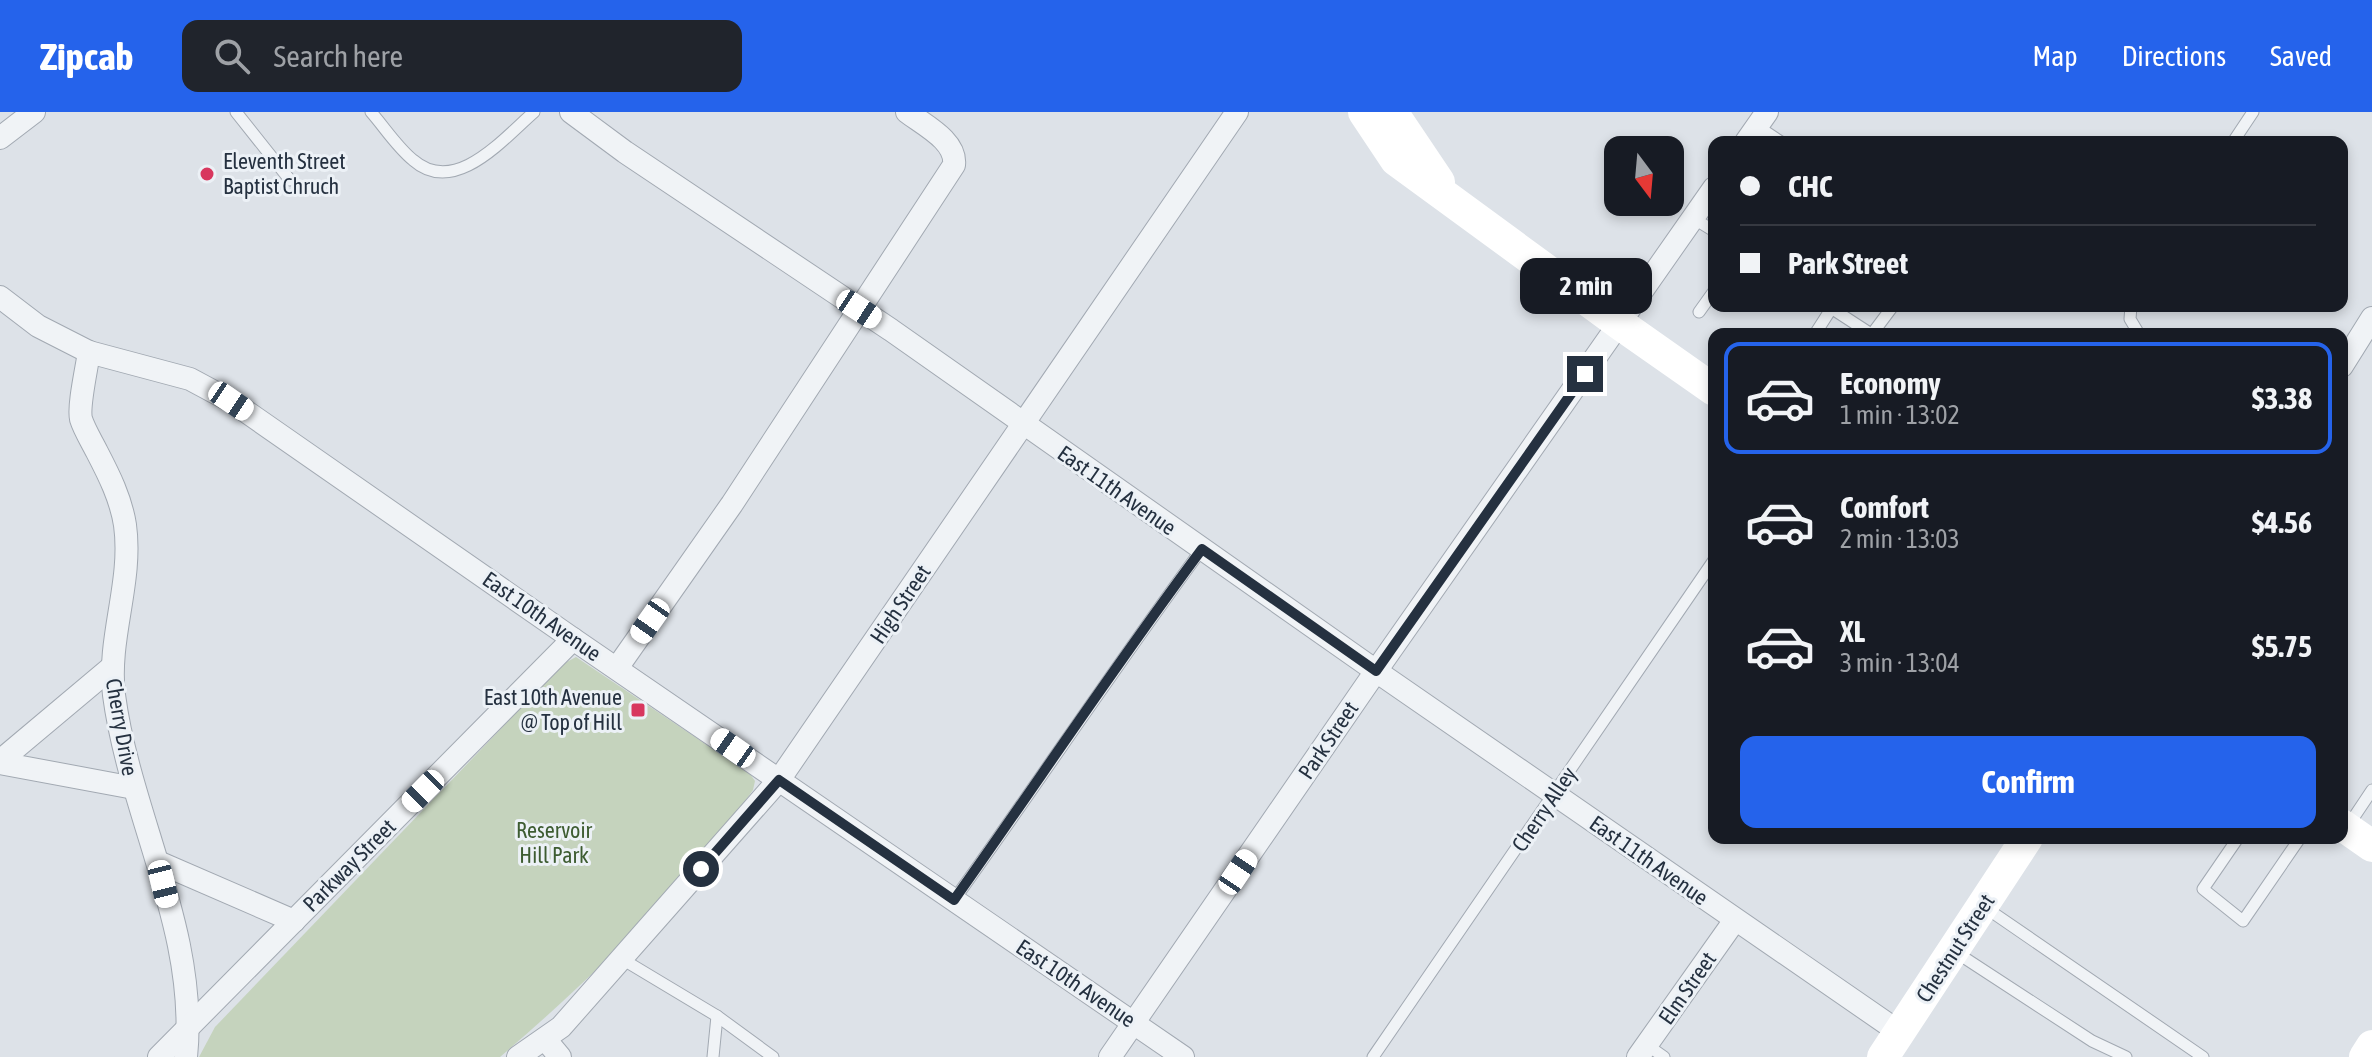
<!DOCTYPE html>
<html lang="en">
<head>
<meta charset="utf-8">
<style>
  :root { --surface:#171b24; --page:#20242c; --text:#f1f3f6; --muted:#9ea1a6; --line:#363941; --accent:#2563eb }
  body { margin:0; font-family:"Asap Condensed",sans-serif; background:var(--page); color:var(--text); height:100vh; display:flex; flex-direction:column; font-size:30px; white-space:nowrap }
  * { box-sizing:border-box; margin:0 }
  p { font-size:26px; color:var(--muted) }
  .icon { flex:none; width:44px; height:44px; fill:none; stroke:currentColor; stroke-width:2; stroke-linecap:round; stroke-linejoin:round }
  .map { position:relative; flex:1; overflow:hidden }
  .details { position:absolute; left:1708px; top:216px; width:640px; height:516px; display:flex; flex-direction:column; background:var(--surface); border-radius:16px; box-shadow:0 4px 12px #0003 }
  .details>* { flex:none }
  .hud { position:absolute; left:1708px; top:24px; width:640px; height:176px; border-radius:16px; box-shadow:0 4px 12px #0003; display:grid; align-content:center; height:176px; padding:0 32px; background:var(--surface) }
  .needle { width:52px; rotate:164deg }
  .buttons { position:absolute; left:1604px; top:24px; display:grid; gap:16px }
  .buttons a { display:grid; place-items:center; width:80px; height:80px; border-radius:16px; background:var(--surface); box-shadow:0 4px 12px #0003; font-size:40px }
  .end { position:absolute; width:36px; height:36px; margin:-18px; border:10px solid #253140; background:#fff; box-shadow:0 0 0 4px #fff }
  .from { border-radius:50% }
  .bubble { position:absolute; height:56px; border-radius:16px; background:var(--surface); box-shadow:0 4px 12px #0003; font-size:26px; font-weight:700; line-height:56px; text-align:center }
  .car { position:absolute; width:24px; height:48px; margin:-24px -12px; border-radius:10px; box-shadow:0 0 6px 2px #0007; background:linear-gradient(#fff 24%,#345 0 40%,#fff 0 76%,#345 0 86%,#fff 0) }
  .hud b { display:flex; align-items:center; gap:28px; height:76px; font-size:30px }
  .hud b+b { border-top:2px solid var(--line) }
  .hud i { width:20px; height:20px; background:var(--text) }
  ul { padding:14px 0 0; list-style:none }
  li { display:flex; align-items:center; gap:24px; height:112px; margin:0 16px 12px; padding:0 16px; border:4px solid transparent; border-radius:16px }
  li div { flex:1 }
  li b { display:block; font-size:30px }
  li em { font-style:normal; font-weight:700 }
  li.active { border-color:var(--accent) }
  li>.icon { width:72px; height:72px; stroke-width:1.5 }
  .action { display:flex; gap:16px; margin-top:auto; padding:16px 32px }
  .action a { flex:1; height:92px; border-radius:16px; background:var(--accent); color:#fff; font-size:32px; font-weight:700; line-height:92px; text-align:center }
  header { display:flex; align-items:center; gap:48px; box-sizing:border-box; height:112px; padding:0 40px; background:var(--accent); color:#fff }
  header strong { font-size:38px }
  nav { display:flex; gap:44px; margin-inline-start:auto; font-size:28px }
  .search { width:560px; height:72px; background:var(--page); display:flex; align-items:center; gap:20px; box-sizing:border-box; padding:0 28px; border-radius:16px; color:var(--muted); font-size:30px }
  .map>svg:first-child { display:block }
  .green { fill:#c5d3bd }
  .lines { fill:none; stroke-linecap:round; stroke-linejoin:round }
  .lane-casing { stroke:#a2a9b2; stroke-width:13 }
  .street-casing { stroke:#a2a9b2; stroke-width:24 }
  .lane { stroke:#f0f3f6; stroke-width:11 }
  .street { stroke:#f0f3f6; stroke-width:22 }
  .secondary { stroke:#fff; stroke-width:32 }
  .route { stroke:#253140; stroke-width:10 }
  .poi-dot { fill:#d8375e; stroke:#ecf1f6; stroke-width:3 }
  .labels { text-anchor:middle; stroke-width:6; stroke-linejoin:round; paint-order:stroke }
  .poi-label { font-size:22px; fill:#253140; stroke:#ecf1f6; text-anchor:start }
  .street-label { font-size:22px; fill:#253140; stroke:#ecf1f6 }
  .park-label { font-size:22px; fill:#3d5c31; stroke:#ecf1f6 }
</style>
</head>
<body>
<header>
<strong>Zipcab</strong>
<div class="search"><svg class="icon" aria-label="search" viewBox="0 0 24 24"><circle cx="10" cy="10" r="6"/><path d="M15 15l6 6"/></svg>Search here</div>
<nav><a>Map</a><a>Directions</a><a>Saved</a></nav>
</header>
<div class="map">
<svg width="2372" height="945" viewBox="0 0 2372 945">
  <rect width="100%" height="100%" fill="#dde2e8"/>
  <!-- green -->
  <path class="green" d="M576 545 750 662 755 669 753 678C685 776 591 867 500 945H199L215 915 563 552Z"/>
  <g class="lines">
    <defs>
      <g id="lane">
        <polyline points="236,0 290,68"/>
        <path d="M371 0C385 16 397 35 413 48 455 85 503 27 534 0"/>
        <polyline points="1757,14 1781,30"/>
        <polyline points="2233,30 2253,0"/>
        <polyline points="1693,106 1714,119"/>
        <polyline points="1828,194 1871,222"/>
        <polyline points="2131,194 2130,207 2139,222"/>
        <polyline points="1699,200 1714,179"/>
        <polyline points="1815,222 1833,194"/>
        <polyline points="1872,222 1893,194"/>
        <polyline points="2348,714 2372,678"/>
        <polyline points="2238,726 2203,777 2243,809 2300,726"/>
        <path d="M954 788C1038 671 1117 552 1202 437"/>
        <polyline points="1986,796 2203,945"/>
        <polyline points="1957,841 2092,929 2126,945"/>
        <polyline points="622,847 717,904 773,945"/>
        <polyline points="1647,933 1664,945"/>
        <polyline points="713,945 717,904"/>
        <polyline points="1373,945 1714,448"/>
      </g>
      <g id="street">
        <polyline points="571,0 625,40 891,218 1376,559 1899,920"/>
        <polyline points="0,26 34,0"/>
        <polyline points="1746,30 1767,0"/>
        <polyline points="0,185 38,214 89,240 190,267 231,289 573,527 1183,945"/>
        <path d="M89 240C87 255 78 294 81 307 84 317 92 330 97 340 109 363 121 387 125 413 133 470 107 526 114 583 130 704 199 820 186 945"/>
        <polyline points="2342,254 2372,206"/>
        <path d="M617 556 732 392 954 53C957 29 924 13 907 0"/>
        <polyline points="0,649 112,555"/>
        <polyline points="0,651 134,676"/>
        <polyline points="158,750 294,809"/>
        <polyline points="545,927 560,945"/>
        <polyline points="159,945 573,527"/>
        <polyline points="518,945 561,915 779,668 1237,0"/>
        <polyline points="1110,945 1376,559 1714,76"/>
        <polyline points="1638,945 1735,808"/>
      </g>
    </defs>
    <!-- lane casing -->
    <use href="#lane" class="lane-casing"/>
    <!-- street casing -->
    <use href="#street" class="street-casing"/>
    <!-- lane -->
    <use href="#lane" class="lane"/>
    <!-- street -->
    <use href="#street" class="street"/>
    <!-- secondary -->
    <g class="secondary">
      <polyline points="1364,0 1396,48 1620,212 1714,278"/>
      <polyline points="1392,0 1439,70"/>
      <polyline points="2342,713 2372,734"/>
      <polyline points="1883,945 2027,726"/>
      <polyline points="2365,945 2372,934"/>
    </g>
  </g>
  <g class="lines">
    <!-- route -->
    <path class="route" d="M701 757 779 668 954 788C1037 671 1116 552 1202 437L1376 559 1585 262"/>
  </g>
  <!-- markers -->
  <g class="poi-dot">
    <circle cx="207" cy="62" r="8"/>
    <rect x="630" y="590" width="16" height="16" rx="4"/>
  </g>
  <g class="labels">
    <!-- poi labels -->
    <g class="poi-label">
      <text x="223" y="57">Eleventh Street<tspan x="223" dy="25">Baptist Chruch</tspan></text>
      <text x="622" y="593" text-anchor="end">East 10th Avenue<tspan x="622" dy="25">@ Top of Hill</tspan></text>
    </g>
    <!-- street labels -->
    <g class="street-label">
      <text transform="translate(1117 378) rotate(35)" y="8">East 11th Avenue</text>
      <text transform="translate(900 492) rotate(-56)" y="8">High Street</text>
      <text transform="translate(542 504) rotate(35)" y="8">East 10th Avenue</text>
      <text transform="translate(122 615) rotate(80)" y="8">Cherry Drive</text>
      <text transform="translate(1328 628) rotate(-56)" y="8">Park Street</text>
      <text transform="translate(1544 697) rotate(-56)" y="8">Cherry Alley</text>
      <text transform="translate(1649 748) rotate(35)" y="8">East 11th Avenue</text>
      <text transform="translate(349 753) rotate(-45)" y="8">Parkway Street</text>
      <text transform="translate(1955 836) rotate(-57)" y="8">Chestnut Street</text>
      <text transform="translate(1076 871) rotate(34)" y="8">East 10th Avenue</text>
      <text transform="translate(1687 876) rotate(-55)" y="8">Elm Street</text>
    </g>
    <!-- park labels -->
    <g class="park-label">
      <text x="554" y="726">Reservoir<tspan x="554" dy="25">Hill Park</tspan></text>
    </g>
  </g>
</svg>
<div class="buttons">
<a><svg class="needle" viewBox="-14 -14 28 28"><path d="M0-13l5 13h-10z" fill="#e53935"/><path d="M0 13l5-13h-10z" fill="#9ea1a6"/></svg></a>
</div>
<i class="end from" style="left:701px;top:757px"></i>
<i class="end" style="left:1585px;top:262px"></i>
<div class="bubble" style="left:1520px;top:146px;width:132px">2 min</div>
<i class="car" style="left:859px;top:197px;rotate:123deg"></i>
<i class="car" style="left:231px;top:289px;rotate:124deg"></i>
<i class="car" style="left:650px;top:509px;rotate:215deg"></i>
<i class="car" style="left:733px;top:636px;rotate:305deg"></i>
<i class="car" style="left:423px;top:679px;rotate:225deg"></i>
<i class="car" style="left:1238px;top:760px;rotate:34deg"></i>
<i class="car" style="left:163px;top:772px;rotate:166deg"></i>
<div class="hud">
<b><i class="from"></i>CHC</b>
<b><i></i>Park Street</b>
</div>
<section class="details">
<ul>
<li class="active"><svg class="icon" aria-label="car" viewBox="0 0 24 24"><path d="M5 17H2v-5l4-1 3-4h7l3 4 3 1v5h-3M9 17h6M6 11h13"/><circle cx="7" cy="17" r="2"/><circle cx="17" cy="17" r="2"/></svg><div><b>Economy</b><p>1 min · 13:02</p></div><em>$3.38</em></li>
<li><svg class="icon" aria-label="car" viewBox="0 0 24 24"><path d="M5 17H2v-5l4-1 3-4h7l3 4 3 1v5h-3M9 17h6M6 11h13"/><circle cx="7" cy="17" r="2"/><circle cx="17" cy="17" r="2"/></svg><div><b>Comfort</b><p>2 min · 13:03</p></div><em>$4.56</em></li>
<li><svg class="icon" aria-label="car" viewBox="0 0 24 24"><path d="M5 17H2v-5l4-1 3-4h7l3 4 3 1v5h-3M9 17h6M6 11h13"/><circle cx="7" cy="17" r="2"/><circle cx="17" cy="17" r="2"/></svg><div><b>XL</b><p>3 min · 13:04</p></div><em>$5.75</em></li>
</ul>
<div class="action"><a>Confirm</a></div>
</section>
</div>
</body>
</html>
